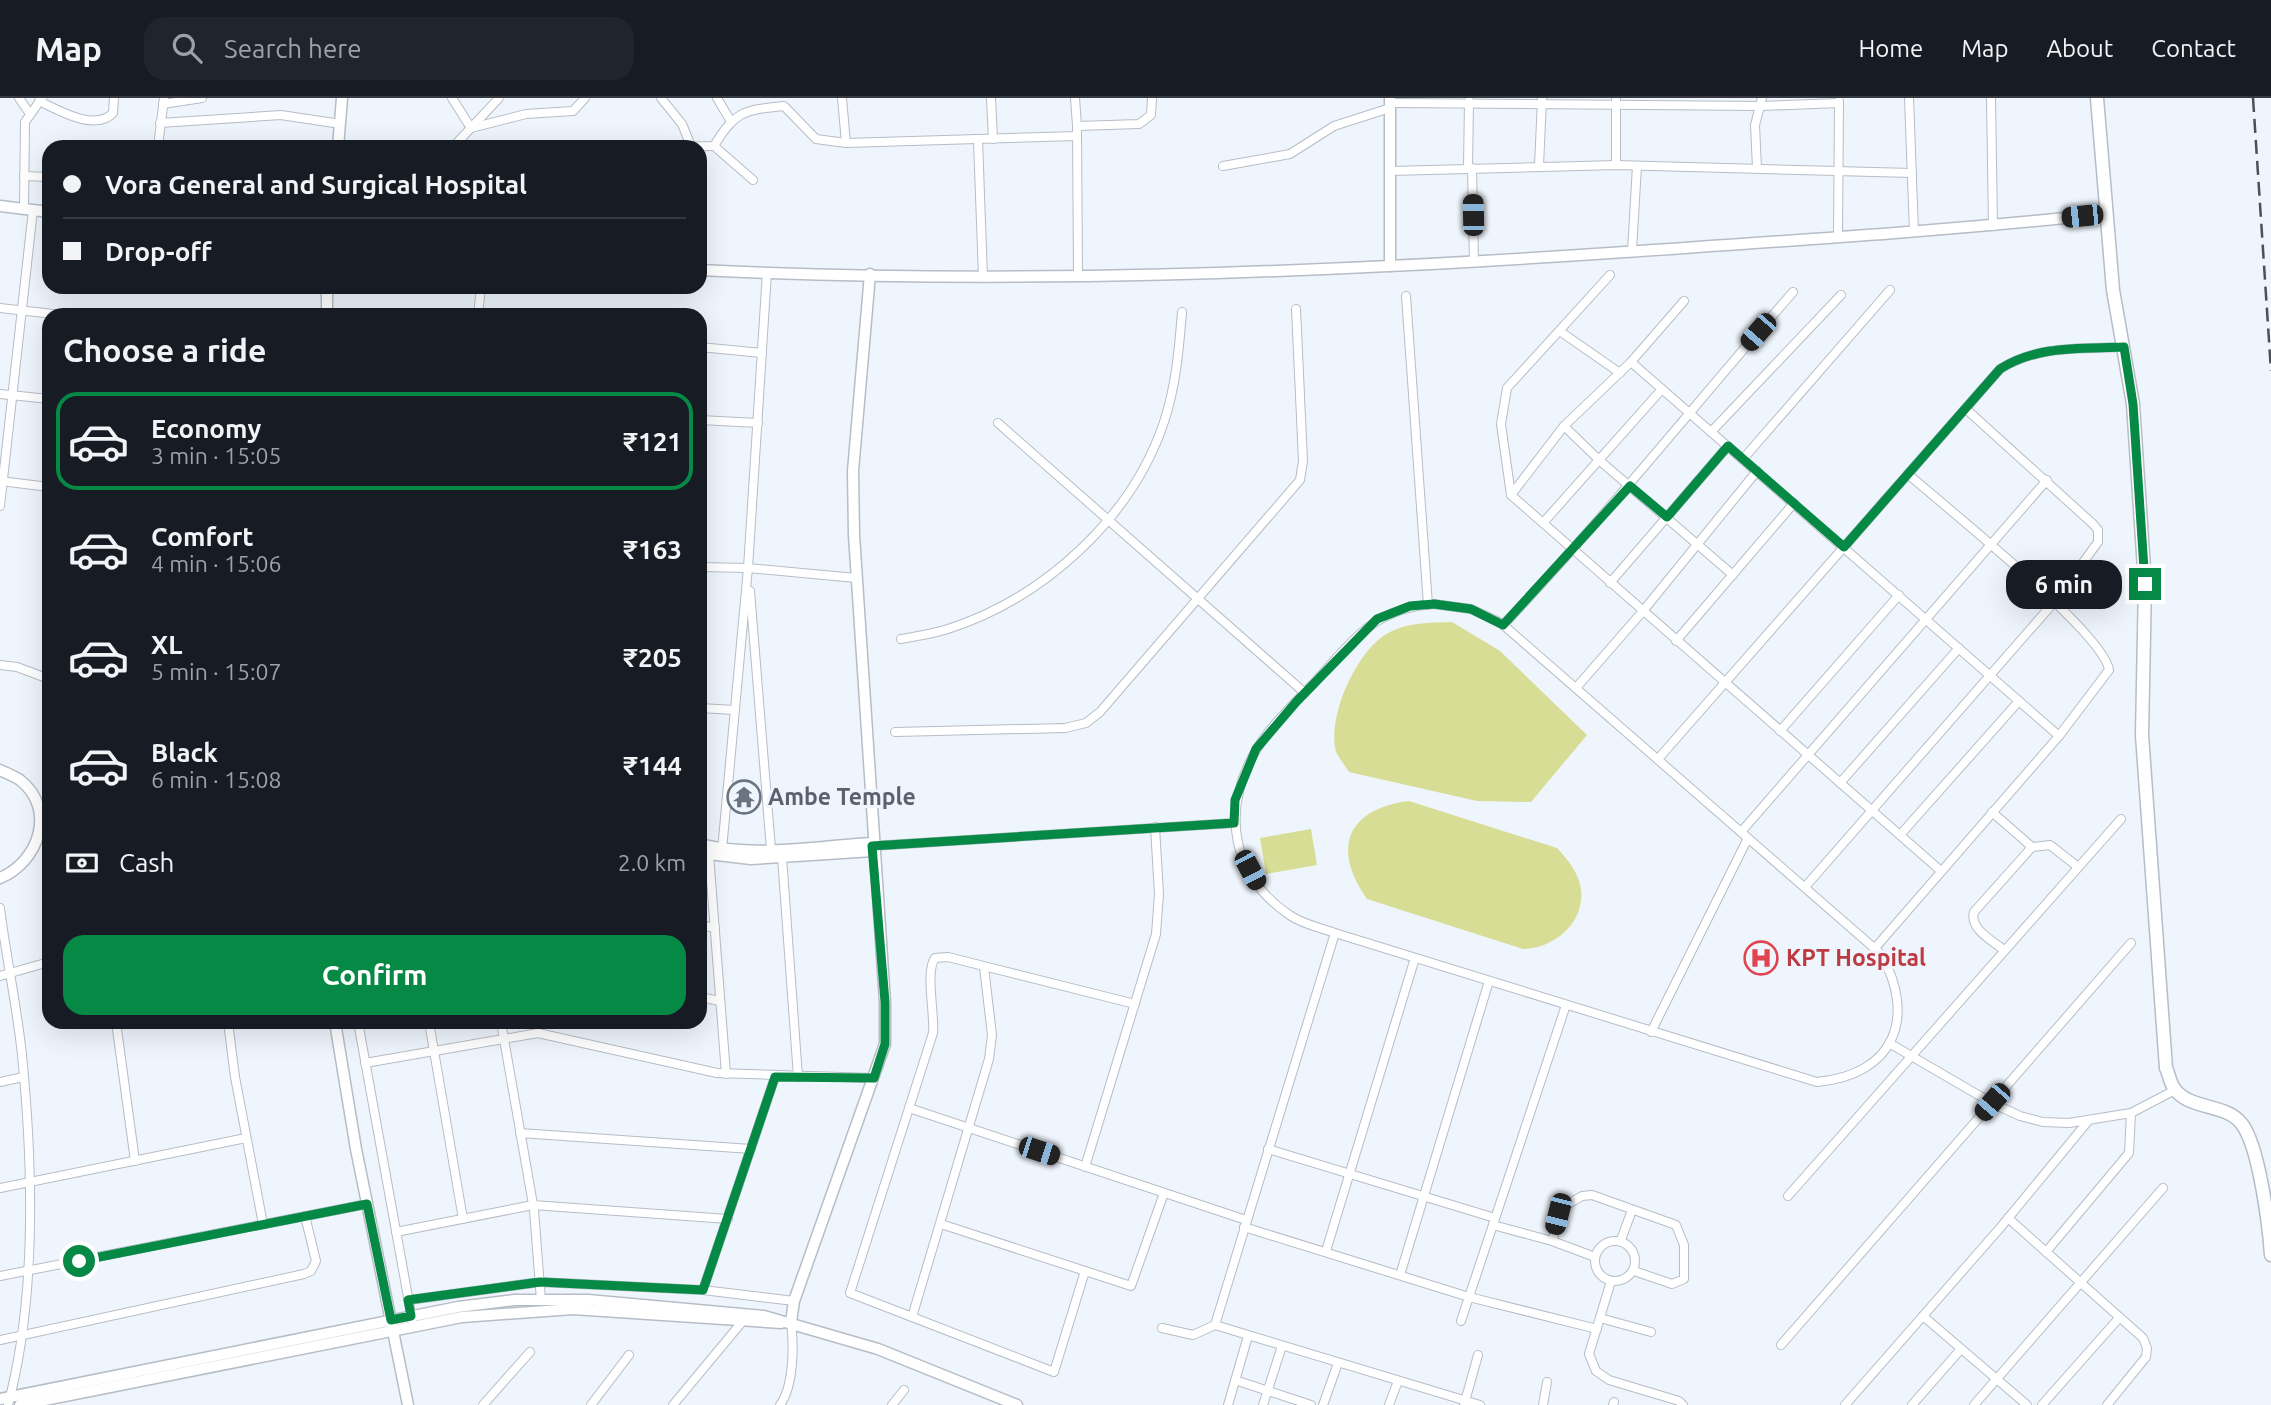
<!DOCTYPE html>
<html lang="en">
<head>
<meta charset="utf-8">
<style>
  :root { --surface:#171b24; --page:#20242c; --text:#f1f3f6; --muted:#9ea1a6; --line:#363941; --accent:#058945 }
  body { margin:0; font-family:Ubuntu,sans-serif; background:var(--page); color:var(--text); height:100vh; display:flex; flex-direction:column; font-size:26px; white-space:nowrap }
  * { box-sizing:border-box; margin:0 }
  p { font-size:23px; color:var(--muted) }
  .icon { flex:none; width:38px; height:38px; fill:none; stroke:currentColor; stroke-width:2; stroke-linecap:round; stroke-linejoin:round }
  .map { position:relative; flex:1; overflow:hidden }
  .details { position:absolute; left:42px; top:210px; width:665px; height:721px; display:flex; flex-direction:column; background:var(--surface); border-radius:21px; box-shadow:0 7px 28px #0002 }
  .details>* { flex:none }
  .top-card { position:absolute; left:42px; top:42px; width:665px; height:154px; border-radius:21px; box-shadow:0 7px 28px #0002; display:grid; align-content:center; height:154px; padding:0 21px; background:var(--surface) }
  .end { position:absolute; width:32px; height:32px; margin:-16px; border:9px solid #058945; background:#fff; box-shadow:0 0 0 4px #fff }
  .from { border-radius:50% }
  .bubble { position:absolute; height:49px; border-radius:21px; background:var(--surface); box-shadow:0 7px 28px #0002; font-size:23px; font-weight:600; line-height:49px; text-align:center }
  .car { position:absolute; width:21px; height:42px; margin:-21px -10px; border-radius:9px; box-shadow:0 0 5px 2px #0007; background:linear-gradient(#222 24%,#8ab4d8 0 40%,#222 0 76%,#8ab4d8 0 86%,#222 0) }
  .top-card b { display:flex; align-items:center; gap:24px; height:66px; font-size:26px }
  .top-card b+b { border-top:2px solid var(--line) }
  .top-card i { width:18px; height:18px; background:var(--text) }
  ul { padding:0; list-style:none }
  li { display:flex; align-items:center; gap:21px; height:98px; margin:0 14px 10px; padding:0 7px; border:4px solid transparent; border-radius:21px }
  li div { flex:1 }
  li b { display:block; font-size:26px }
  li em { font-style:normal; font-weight:600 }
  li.on { border-color:var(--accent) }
  li>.icon { width:63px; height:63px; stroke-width:1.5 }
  h2 { padding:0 21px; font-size:32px; line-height:84px }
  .pay { display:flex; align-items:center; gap:18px; height:77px; padding:0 21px; font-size:26px }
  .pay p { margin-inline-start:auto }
  .cta { display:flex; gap:14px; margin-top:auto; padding:14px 21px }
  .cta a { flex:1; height:80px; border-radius:21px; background:var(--accent); color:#fff; font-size:28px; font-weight:600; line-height:80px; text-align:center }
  header { display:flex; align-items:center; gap:42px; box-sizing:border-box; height:98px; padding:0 35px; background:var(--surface); border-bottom:2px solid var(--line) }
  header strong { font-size:33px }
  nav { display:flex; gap:38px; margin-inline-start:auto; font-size:24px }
  .search { width:490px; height:63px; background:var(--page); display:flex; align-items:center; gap:18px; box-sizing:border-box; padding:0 24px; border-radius:21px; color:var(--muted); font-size:26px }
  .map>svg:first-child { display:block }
  .green { fill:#d7dd94 }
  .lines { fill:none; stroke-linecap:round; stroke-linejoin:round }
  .minor-casing { stroke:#b6bdc7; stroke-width:10 }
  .tertiary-casing { stroke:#b6bdc7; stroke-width:13 }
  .secondary-casing { stroke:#b6bdc7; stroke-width:15 }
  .minor { stroke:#fff; stroke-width:8 }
  .tertiary { stroke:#fff; stroke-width:10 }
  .secondary { stroke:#fff; stroke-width:12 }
  .rail { stroke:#4c4f54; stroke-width:2.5; stroke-dasharray:14 7; stroke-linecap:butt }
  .route { stroke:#058945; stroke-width:9 }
  .labels { text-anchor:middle; stroke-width:6; stroke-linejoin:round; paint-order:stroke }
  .worship-label { font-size:23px; font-weight:bold; fill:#5b616d; stroke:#eff5fd; text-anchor:start }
  .health-label { font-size:23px; font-weight:bold; fill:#be3a42; stroke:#eff5fd; text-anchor:start }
</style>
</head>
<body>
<header>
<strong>Map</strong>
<div class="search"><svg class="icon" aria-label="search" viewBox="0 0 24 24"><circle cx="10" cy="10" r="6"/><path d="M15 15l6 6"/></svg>Search here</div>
<nav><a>Home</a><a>Map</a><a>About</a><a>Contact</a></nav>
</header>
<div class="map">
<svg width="2271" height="1307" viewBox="0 0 2271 1307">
  <rect width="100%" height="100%" fill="#eff5fd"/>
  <!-- green -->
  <g class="green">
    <path d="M1452 524 1500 553 1587 637 1531 704 1477 703 1349 674C1345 667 1336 657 1335 650 1329 615 1357 552 1388 535 1408 524 1429 525 1452 524Z"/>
    <path d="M1409 703 1557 750C1568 762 1579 775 1581 792 1585 826 1552 851 1523 851L1367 801C1331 750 1347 711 1409 703Z"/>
    <polygon points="1311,731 1317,767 1266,776 1260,740"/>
  </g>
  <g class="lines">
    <defs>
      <g id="minor">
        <polyline points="19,0 30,16"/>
        <polyline points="452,0 471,30 526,16 573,13 585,0"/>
        <polyline points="661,0 682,26 691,48"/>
        <polyline points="717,0 730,22"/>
        <polyline points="842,0 846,45"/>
        <polyline points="991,0 993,41"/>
        <polyline points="1075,0 1077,28"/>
        <polyline points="1909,0 1914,134"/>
        <polyline points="1991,0 1993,128"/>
        <path d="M39 3C58 12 95 34 113 15L114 0"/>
        <polyline points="1390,5 1762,8 1839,5"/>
        <polyline points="163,6 202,0"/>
        <polyline points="160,25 281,17 334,25"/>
        <polyline points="978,42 983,179"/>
        <polyline points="714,48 753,82"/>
        <polyline points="158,49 164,0"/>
        <polyline points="453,49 499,0"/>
        <path d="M669 49 714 48C735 13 744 12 784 8L816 41 846 45 1077 38"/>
        <polyline points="1616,67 1616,0"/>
        <polyline points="1223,68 1290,56 1334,28 1390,10"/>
        <polyline points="1539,68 1542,1"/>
        <polyline points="1468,70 1469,3"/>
        <polyline points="1472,70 1474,164"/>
        <polyline points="1757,70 1755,27 1762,0"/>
        <polyline points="1390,73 1616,67 1912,75"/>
        <polyline points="24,78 49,79"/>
        <polyline points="24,111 25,24 42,0"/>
        <polyline points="1838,139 1839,3"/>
        <polyline points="1632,153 1637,68"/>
        <polyline points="1610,177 1507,290 1501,326 1511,397 1941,773"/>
        <polyline points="1078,179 1077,28 1139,26 1151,17 1152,0"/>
        <polyline points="1406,198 1428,507"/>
        <polyline points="1684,203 1631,264 2059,638"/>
        <polyline points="0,210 62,217"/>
        <polyline points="478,217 481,189"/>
        <polyline points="1561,234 1620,275"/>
        <polyline points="700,249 762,255"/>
        <polyline points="1631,264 1564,328 1599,362 1733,477"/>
        <polyline points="0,296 49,301"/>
        <polyline points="700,322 758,325"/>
        <polyline points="998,325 1305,595"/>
        <polyline points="1711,334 1841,197"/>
        <polyline points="1743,361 1890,192"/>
        <polyline points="0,383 49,389"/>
        <polyline points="1511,397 1564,328"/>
        <polyline points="0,408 33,112"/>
        <polyline points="1543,425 1662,291"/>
        <polyline points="700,469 748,470 856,480"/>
        <polyline points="1610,485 1728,348"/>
        <polyline points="750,493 771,751"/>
        <path d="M1434 506 1471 511 1501 525 1881 856C1917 920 1894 977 1817 984L1335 835C1321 830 1303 826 1291 818 1231 778 1221 714 1255 654 1269 629 1294 606 1314 585 1353 543 1373 510 1434 506Z"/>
        <path d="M1503 527C1605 420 1696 305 1793 194"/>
        <path d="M901 541C916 538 933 536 948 531 1044 500 1132 420 1164 324 1176 288 1179 251 1182 214"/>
        <polyline points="1676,543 1794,405"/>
        <polyline points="0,567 17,569 49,581"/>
        <polyline points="1576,590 1643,513 1757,373"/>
        <polyline points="700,610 735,612"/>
        <polyline points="1780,633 1899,497"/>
        <polyline points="895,634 1065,630 1086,625 1100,614 1300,382 1303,363 1296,211"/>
        <path d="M1658 661 2000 271C2038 247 2080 251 2124 249"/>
        <polyline points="1840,685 1959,550"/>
        <polyline points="1992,714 2032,749"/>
        <polyline points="1741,734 2047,382"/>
        <polyline points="1900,737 2019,603"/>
        <polyline points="872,748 1234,725"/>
        <polyline points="722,752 748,470 767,174"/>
        <polyline points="709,757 726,976"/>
        <polyline points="782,759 798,979"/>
        <polyline points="1805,789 2055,503 2098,444 2098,432 2093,426 1966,311"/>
        <path d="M0 810C6 859 17 908 22 957 33 1068 37 1199 8 1307"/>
        <polyline points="700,827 715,830"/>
        <path d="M1875 850 2059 638 2109 572C2104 535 1944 408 1908 376"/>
        <path d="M2004 852C1993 843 1969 831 1974 814L2032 749 2050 747 2078 769"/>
        <polyline points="0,878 49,864"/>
        <polyline points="700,899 720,903"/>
        <polyline points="116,924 135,1063"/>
        <polyline points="228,924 235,979 263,1126"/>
        <polyline points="358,924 412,1221"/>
        <polyline points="429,924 463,1121"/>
        <polyline points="501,924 534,1112 541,1202"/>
        <polyline points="1651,934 1748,740"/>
        <polyline points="1889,945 1992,1005 2020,1018 2043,1024 2069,1025 2131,1015 2175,992"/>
        <polyline points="365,965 538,935 717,975 874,980"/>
        <polyline points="0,984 23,979"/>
        <polyline points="909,1010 1246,1122"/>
        <polyline points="520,1035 751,1051"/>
        <polyline points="1268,1051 1495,1120"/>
        <polyline points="1085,1069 1156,836 1159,796 1155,729"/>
        <polyline points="0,1090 246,1040"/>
        <polyline points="1788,1098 2121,721"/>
        <polyline points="2008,1120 2143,1240 2147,1250 2146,1259 2107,1307"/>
        <polyline points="941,1126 1131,1188 1164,1095"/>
        <polyline points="1493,1127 1552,1143"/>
        <polyline points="1244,1129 1469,1199 1597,1231"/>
        <polyline points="396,1134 533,1107 728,1121"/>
        <polyline points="1621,1142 1632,1112"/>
        <circle cx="1615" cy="1163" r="20"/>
        <polyline points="1326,1153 1415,860"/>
        <polyline points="2046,1154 2129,1055 2131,1015"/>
        <polyline points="1595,1159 1552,1143 1563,1109 1582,1098 1592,1097 1676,1127 1684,1147 1684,1181 1672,1186 1634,1173"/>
        <path d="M1085 1173 1054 1274 850 1195 933 935C935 917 925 873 935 860L948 859 1135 906"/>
        <polyline points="1400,1177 1489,883"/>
        <polyline points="0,1178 367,1106"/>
        <polyline points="1611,1183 1589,1256 1596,1273 1609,1282 1679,1303 1683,1307"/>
        <polyline points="703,1192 775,979"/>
        <polyline points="409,1202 540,1184 703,1192 794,1203"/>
        <polyline points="1923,1218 2027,1307"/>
        <polyline points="912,1219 989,961 992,937 984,869"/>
        <polyline points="1600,1220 1651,1234"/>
        <polyline points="1461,1223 1566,907"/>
        <polyline points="1215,1227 1480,1307"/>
        <polyline points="1162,1230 1193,1237 1215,1227 1335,835"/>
        <polyline points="0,1242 304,1176 311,1173 316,1163 305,1118"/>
        <polyline points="1781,1247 2131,845"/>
        <polyline points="1235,1282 1311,1307"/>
        <polyline points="483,1307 530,1254"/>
        <polyline points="591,1307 629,1257"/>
        <polyline points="673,1307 742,1224"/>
        <path d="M780 1307C794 1288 794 1247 791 1224"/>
        <polyline points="892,1307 904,1292"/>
        <polyline points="1228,1307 1248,1238"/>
        <polyline points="1263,1307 1282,1248"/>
        <polyline points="1323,1307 1338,1265"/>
        <polyline points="1389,1307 1398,1283"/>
        <polyline points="1464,1307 1478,1257"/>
        <polyline points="1543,1307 1547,1284"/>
        <polyline points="1613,1307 1614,1304"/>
        <polyline points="1845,1307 2000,1130 2089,1022"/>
        <polyline points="1912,1307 1961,1251"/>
        <polyline points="1974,1307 2163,1090"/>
        <polyline points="2042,1307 2119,1220"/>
      </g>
      <g id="tertiary">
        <polyline points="338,49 342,0"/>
        <polyline points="0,108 49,114"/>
        <polyline points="1390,168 1390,0"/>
        <path d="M700 172C1009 187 1317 175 1625 154 1785 143 1945 133 2104 116"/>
        <polyline points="327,217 327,189"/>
        <path d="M0 672C6 675 14 678 20 682 57 711 39 764 0 780"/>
        <path d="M700 746C755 760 816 748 872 745"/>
        <polyline points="700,755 751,761 873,753"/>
        <polyline points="335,924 356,1051 408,1307"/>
        <polyline points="791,1224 794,1203 885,946 885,904 854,437 853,373 870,176"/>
        <polyline points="0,1301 458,1209 514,1202 588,1202 764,1218 878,1251 1017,1307"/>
        <polyline points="20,1307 462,1219 573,1211 781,1225"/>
      </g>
      <path id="secondary" d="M2097 0 2113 192 2133 306 2145 486 2142 637 2166 970C2169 976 2170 985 2174 990 2188 1012 2225 1005 2241 1025 2259 1046 2269 1128 2271 1157"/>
    </defs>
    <!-- minor casing -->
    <use href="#minor" class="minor-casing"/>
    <!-- tertiary casing -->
    <use href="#tertiary" class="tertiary-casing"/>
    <!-- secondary casing -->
    <use href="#secondary" class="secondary-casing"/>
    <!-- minor -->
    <use href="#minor" class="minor"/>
    <!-- tertiary -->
    <use href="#tertiary" class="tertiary"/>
    <!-- secondary -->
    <use href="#secondary" class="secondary"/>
    <!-- rail -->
    <polyline class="rail" points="2253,0 2271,273"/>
  </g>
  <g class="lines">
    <!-- route -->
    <path class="route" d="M79 1163 367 1106 391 1222 411 1218 408 1202 540 1184 703 1192 775 979 874 980 885 946V904L872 748 1234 725 1235 702 1256 651 1297 603 1377 521 1410 508 1434 506 1471 511 1503 527 1630 388 1667 419 1728 348 1844 449 2000 271C2038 247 2080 251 2124 249L2133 306 2145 486"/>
  </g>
  <!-- icons -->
  <defs>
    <symbol id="temple-ring" viewBox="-11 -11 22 22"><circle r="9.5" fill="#eff5fd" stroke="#6b7280" stroke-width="1.5"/><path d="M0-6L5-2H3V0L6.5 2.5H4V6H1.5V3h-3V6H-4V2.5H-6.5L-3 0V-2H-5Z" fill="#6b7280"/></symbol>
    <symbol id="hospital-ring" viewBox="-11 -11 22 22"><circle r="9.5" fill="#eff5fd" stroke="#e0444e" stroke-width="1.5"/><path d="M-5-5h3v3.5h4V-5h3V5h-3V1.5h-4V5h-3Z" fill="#e0444e"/></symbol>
  </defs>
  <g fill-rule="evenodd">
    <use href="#temple-ring" x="725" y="680" width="38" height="38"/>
    <use href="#hospital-ring" x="1742" y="841" width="38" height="38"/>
  </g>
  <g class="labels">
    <!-- worship labels -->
    <g class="worship-label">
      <text x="768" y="707">Ambe Temple</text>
    </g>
    <!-- health labels -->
    <g class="health-label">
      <text x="1786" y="868">KPT Hospital</text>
    </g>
  </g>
</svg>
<i class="end from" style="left:79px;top:1163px"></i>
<i class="end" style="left:2145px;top:486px"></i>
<div class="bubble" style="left:2006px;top:462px;width:116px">6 min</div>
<i class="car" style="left:1473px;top:117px;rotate:359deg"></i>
<i class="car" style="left:2082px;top:118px;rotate:264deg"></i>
<i class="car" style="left:1758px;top:234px;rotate:221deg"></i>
<i class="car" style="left:1250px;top:772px;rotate:152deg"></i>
<i class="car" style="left:1992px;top:1004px;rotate:221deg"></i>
<i class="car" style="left:1039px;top:1053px;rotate:108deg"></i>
<i class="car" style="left:1558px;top:1116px;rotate:194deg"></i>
<div class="top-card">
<b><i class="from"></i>Vora General and Surgical Hospital</b>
<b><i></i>Drop-off</b>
</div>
<section class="details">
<h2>Choose a ride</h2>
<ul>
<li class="on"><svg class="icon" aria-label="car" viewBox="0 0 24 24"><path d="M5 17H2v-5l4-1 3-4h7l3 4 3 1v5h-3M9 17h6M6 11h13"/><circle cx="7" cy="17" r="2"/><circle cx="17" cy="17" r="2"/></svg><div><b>Economy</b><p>3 min · 15:05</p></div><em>₹121</em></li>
<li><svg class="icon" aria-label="car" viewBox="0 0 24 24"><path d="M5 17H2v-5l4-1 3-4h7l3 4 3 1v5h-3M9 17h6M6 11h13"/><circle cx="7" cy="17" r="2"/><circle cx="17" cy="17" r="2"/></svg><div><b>Comfort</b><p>4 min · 15:06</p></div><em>₹163</em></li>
<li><svg class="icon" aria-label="car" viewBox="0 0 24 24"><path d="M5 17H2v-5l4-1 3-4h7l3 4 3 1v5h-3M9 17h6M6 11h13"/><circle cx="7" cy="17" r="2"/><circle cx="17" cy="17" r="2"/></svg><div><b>XL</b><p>5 min · 15:07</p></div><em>₹205</em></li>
<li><svg class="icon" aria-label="car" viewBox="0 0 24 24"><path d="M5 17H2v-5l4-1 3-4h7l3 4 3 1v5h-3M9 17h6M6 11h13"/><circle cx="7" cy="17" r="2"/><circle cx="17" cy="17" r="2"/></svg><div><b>Black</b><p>6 min · 15:08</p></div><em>₹144</em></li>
</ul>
<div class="pay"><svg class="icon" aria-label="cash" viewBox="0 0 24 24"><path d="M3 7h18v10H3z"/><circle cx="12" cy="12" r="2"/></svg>Cash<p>2.0 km</p></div>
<div class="cta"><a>Confirm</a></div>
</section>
</div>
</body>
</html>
